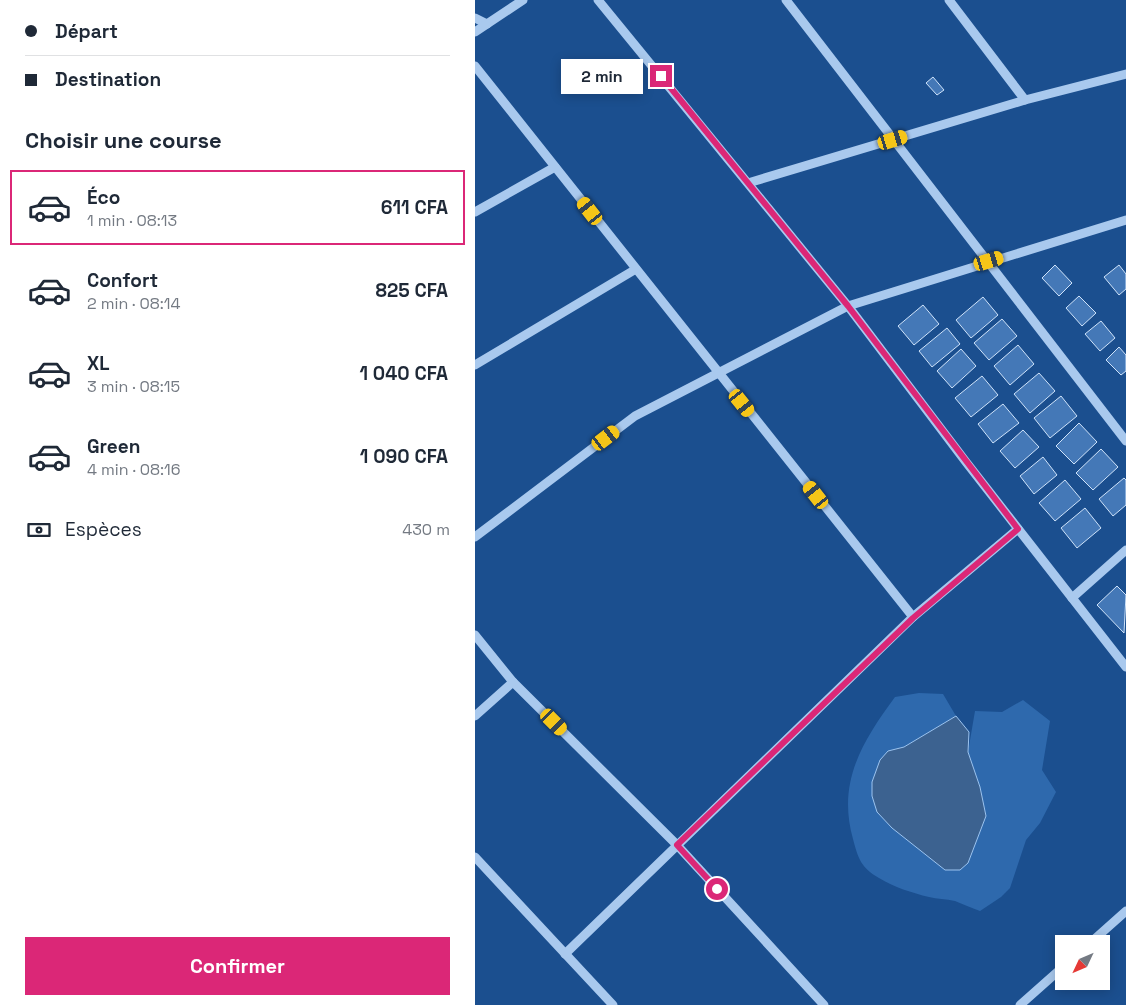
<!DOCTYPE html>
<html lang="fr">
<head>
<meta charset="utf-8">
<style>
  :root { --surface:#fff; --page:#f6f6f7; --text:#1f2937; --muted:#747a83; --line:#e0e1e3; --accent:#db2777 }
  body { margin:0; font-family:"Space Grotesk",sans-serif; background:var(--page); color:var(--text); height:100vh; display:flex; flex-direction:column; font-size:19px; white-space:nowrap }
  * { box-sizing:border-box; margin:0 }
  p { font-size:16px; color:var(--muted) }
  .icon { flex:none; width:28px; height:28px; fill:none; stroke:currentColor; stroke-width:2; stroke-linecap:round; stroke-linejoin:round }
  .map { position:relative; flex:1; overflow:hidden }
  .sheet { display:flex; flex-direction:column; background:var(--surface); width:475px }
  .sheet>* { flex:none }
  .top-card { display:grid; align-content:center; height:110px; padding:0 25px; background:var(--surface) }
  .needle { width:32px; rotate:226deg }
  .buttons { position:absolute; left:580px; top:935px; display:grid; gap:10px }
  .buttons a { display:grid; place-items:center; width:55px; height:55px; border-radius:0px; background:var(--surface); box-shadow:0 2px 12px #0003; font-size:25px }
  .end { position:absolute; width:22px; height:22px; margin:-11px; border:6px solid #db2777; background:#fff; box-shadow:0 0 0 2px #fff }
  .from { border-radius:50% }
  .bubble { position:absolute; height:35px; border-radius:0px; background:var(--surface); box-shadow:0 2px 12px #0003; font-size:16px; font-weight:700; line-height:35px; text-align:center }
  .car { position:absolute; width:15px; height:30px; margin:-15px -8px; border-radius:6px; box-shadow:0 0 4px 1px #0007; background:linear-gradient(#f5c518 24%,#345 0 40%,#f5c518 0 76%,#345 0 86%,#f5c518 0) }
  .top-card b { display:flex; align-items:center; gap:18px; height:48px; font-size:19px }
  .top-card b+b { border-top:1px solid var(--line) }
  .top-card i { width:12px; height:12px; background:var(--text) }
  ul { padding:0; list-style:none }
  li { display:flex; align-items:center; gap:15px; height:75px; margin:0 10px 8px; padding:0 15px; border:2px solid transparent; border-radius:0px }
  li div { flex:1 }
  li b { display:block; font-size:19px }
  li em { font-style:normal; font-weight:700 }
  li.selected { border-color:var(--accent) }
  li>.icon { width:45px; height:45px; stroke-width:1.5 }
  h2 { padding:0 25px; font-size:22px; line-height:60px }
  .pay { display:flex; align-items:center; gap:12px; height:55px; padding:0 25px; font-size:19px }
  .pay p { margin-inline-start:auto }
  .cta { display:flex; gap:10px; margin-top:auto; padding:10px 25px }
  .cta a { flex:1; height:58px; border-radius:0px; background:var(--accent); color:#fff; font-size:20px; font-weight:700; line-height:58px; text-align:center }
  main { display:flex; flex:1; min-height:0 }
  .map>svg:first-child { display:block }
  .green { fill:#2e69ad }
  .water { fill:#3c6290; stroke:#9cc4f0 }
  .building { fill:#4478b7; stroke:#cfe3fa }
  .lines { fill:none; stroke-linecap:round; stroke-linejoin:round }
  .minor { stroke:#a9c9ee; stroke-width:9 }
  .route { stroke:#db2777; stroke-width:6 }
</style>
</head>
<body>
<main>
<section class="sheet">
<div class="top-card">
<b><i class="from"></i>Départ</b>
<b><i></i>Destination</b>
</div>
<h2>Choisir une course</h2>
<ul>
<li class="selected"><svg class="icon" aria-label="car" viewBox="0 0 24 24"><path d="M5 17H2v-5l4-1 3-4h7l3 4 3 1v5h-3M9 17h6M6 11h13"/><circle cx="7" cy="17" r="2"/><circle cx="17" cy="17" r="2"/></svg><div><b>Éco</b><p>1 min · 08:13</p></div><em>611 CFA</em></li>
<li><svg class="icon" aria-label="car" viewBox="0 0 24 24"><path d="M5 17H2v-5l4-1 3-4h7l3 4 3 1v5h-3M9 17h6M6 11h13"/><circle cx="7" cy="17" r="2"/><circle cx="17" cy="17" r="2"/></svg><div><b>Confort</b><p>2 min · 08:14</p></div><em>825 CFA</em></li>
<li><svg class="icon" aria-label="car" viewBox="0 0 24 24"><path d="M5 17H2v-5l4-1 3-4h7l3 4 3 1v5h-3M9 17h6M6 11h13"/><circle cx="7" cy="17" r="2"/><circle cx="17" cy="17" r="2"/></svg><div><b>XL</b><p>3 min · 08:15</p></div><em>1 040 CFA</em></li>
<li><svg class="icon" aria-label="car" viewBox="0 0 24 24"><path d="M5 17H2v-5l4-1 3-4h7l3 4 3 1v5h-3M9 17h6M6 11h13"/><circle cx="7" cy="17" r="2"/><circle cx="17" cy="17" r="2"/></svg><div><b>Green</b><p>4 min · 08:16</p></div><em>1 090 CFA</em></li>
</ul>
<div class="pay"><svg class="icon" aria-label="cash" viewBox="0 0 24 24"><path d="M3 7h18v10H3z"/><circle cx="12" cy="12" r="2"/></svg>Espèces<p>430 m</p></div>
<div class="cta"><a>Confirmer</a></div>
</section>
<div class="map">
<svg width="651" height="1005" viewBox="0 0 651 1005">
  <rect width="100%" height="100%" fill="#1b4f8f"/>
  <!-- green -->
  <path class="green" d="M444 693 468 694 481 716 429 747 413 751 511 816 505 787 493 752 500 711 527 712 548 700 575 721 567 770 581 792 565 823 551 840 535 888 526 897 505 911C496 908 488 904 480 901 471 899 462 899 454 897 437 893 419 887 404 878 386 868 383 858 378 839 362 782 387 742 420 697Z"/>
  <!-- water -->
  <polygon class="water" points="481,716 494,732 493,752 505,787 511,816 493,863 485,870 470,870 417,828 402,812 397,796 397,782 405,760 413,751 429,747"/>
  <!-- building -->
  <g class="building">
    <polygon points="458,77 469,90 462,95 451,83"/>
    <polygon points="580,265 597,283 584,296 567,278"/>
    <polygon points="644,265 651,274 651,289 644,295 629,277"/>
    <polygon points="604,296 621,313 607,326 591,308"/>
    <polygon points="508,297 523,315 496,338 481,320"/>
    <polygon points="448,305 464,324 439,345 423,326"/>
    <polygon points="527,319 542,336 514,360 499,343"/>
    <polygon points="626,321 640,338 625,351 610,334"/>
    <polygon points="472,328 485,344 457,367 444,351"/>
    <polygon points="543,345 559,364 535,385 519,366"/>
    <polygon points="644,347 651,355 651,371 646,375 631,360"/>
    <polygon points="486,349 501,366 477,388 462,371"/>
    <polygon points="564,373 580,391 555,413 539,394"/>
    <polygon points="507,376 523,395 496,417 480,398"/>
    <polygon points="586,396 602,416 575,438 559,418"/>
    <polygon points="528,404 544,423 518,443 503,424"/>
    <polygon points="604,423 622,442 599,464 581,446"/>
    <polygon points="548,430 564,447 540,468 525,451"/>
    <polygon points="626,449 643,467 618,490 601,473"/>
    <polygon points="568,457 582,475 559,494 545,476"/>
    <polygon points="649,478 651,480 651,505 638,516 624,499"/>
    <polygon points="590,480 606,499 580,521 564,503"/>
    <polygon points="610,508 626,528 602,548 586,528"/>
    <polygon points="642,586 651,595 649,633 622,605"/>
  </g>
  <g class="lines">
    <!-- minor -->
    <g class="minor">
      <polyline points="123,0 373,306 491,462 651,667"/>
      <polyline points="311,0 651,441"/>
      <polyline points="474,0 550,100"/>
      <polyline points="0,18 12,24"/>
      <polyline points="0,32 48,0"/>
      <polyline points="0,66 438,617"/>
      <polyline points="273,183 550,100 651,74"/>
      <polyline points="0,212 80,167"/>
      <polyline points="0,365 161,269"/>
      <polyline points="0,537 160,416 373,306 651,220"/>
      <polyline points="597,598 651,550"/>
      <polyline points="0,635 38,682 202,845 349,1005"/>
      <polyline points="0,716 38,682"/>
      <polyline points="0,857 138,1005"/>
      <polyline points="614,944 651,911"/>
      <polyline points="90,954 438,617 543,529"/>
      <polyline points="545,1005 589,966"/>
    </g>
  </g>
  <g class="lines">
    <!-- route -->
    <polyline class="route" points="186,76 373,306 543,529 438,618 202,845 242,889"/>
  </g>
</svg>
<div class="buttons">
<a><svg class="needle" viewBox="-14 -14 28 28"><path d="M0-13l5 13h-10z" fill="#e53935"/><path d="M0 13l5-13h-10z" fill="#747a83"/></svg></a>
</div>
<i class="end from" style="left:242px;top:889px"></i>
<i class="end" style="left:186px;top:76px"></i>
<div class="bubble" style="left:86px;top:59px;width:82px">2 min</div>
<i class="car" style="left:418px;top:140px;rotate:73deg"></i>
<i class="car" style="left:115px;top:211px;rotate:322deg"></i>
<i class="car" style="left:514px;top:261px;rotate:73deg"></i>
<i class="car" style="left:267px;top:403px;rotate:141deg"></i>
<i class="car" style="left:131px;top:438px;rotate:53deg"></i>
<i class="car" style="left:341px;top:495px;rotate:322deg"></i>
<i class="car" style="left:79px;top:722px;rotate:135deg"></i>
</div>
</main>
</body>
</html>
